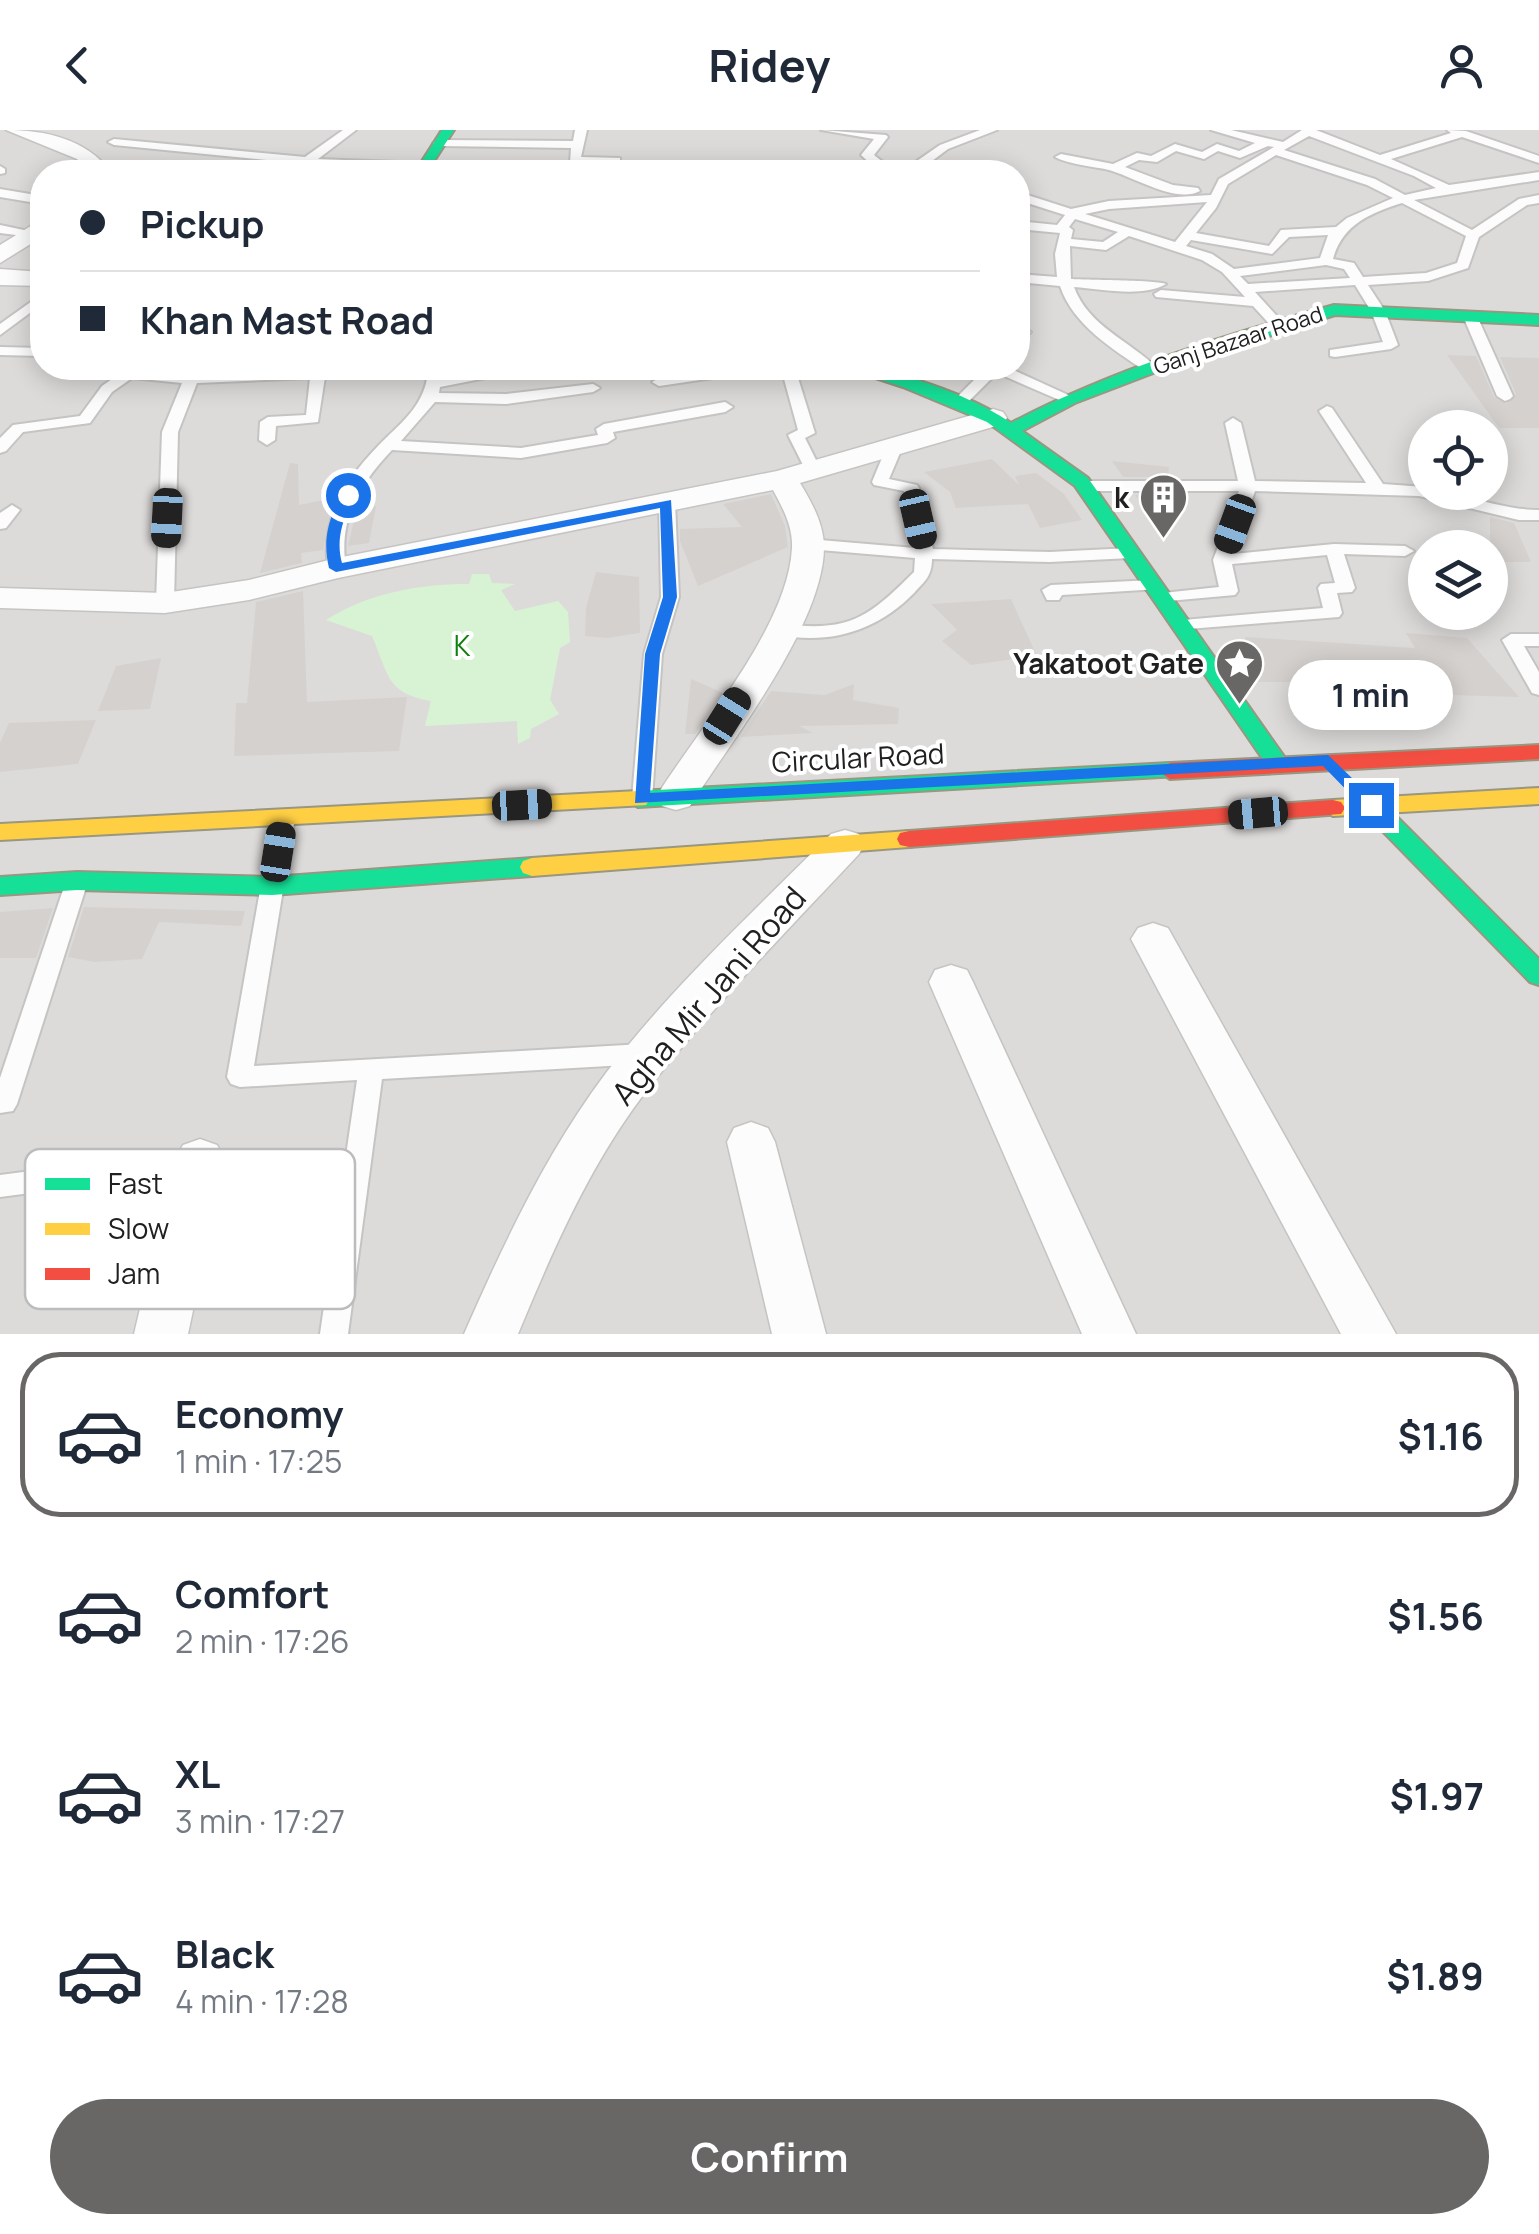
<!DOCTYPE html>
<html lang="en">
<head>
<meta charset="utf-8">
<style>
  :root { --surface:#fff; --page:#f6f6f7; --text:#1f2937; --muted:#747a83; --line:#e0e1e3; --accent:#686766 }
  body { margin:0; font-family:Manrope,sans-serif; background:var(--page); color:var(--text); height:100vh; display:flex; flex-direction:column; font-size:38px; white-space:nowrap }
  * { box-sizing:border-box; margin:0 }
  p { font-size:32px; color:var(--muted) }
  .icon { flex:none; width:55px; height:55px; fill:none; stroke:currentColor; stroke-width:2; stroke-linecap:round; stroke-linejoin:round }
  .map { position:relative; height:1204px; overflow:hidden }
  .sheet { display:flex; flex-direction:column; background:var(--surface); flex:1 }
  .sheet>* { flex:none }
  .banner { position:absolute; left:30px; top:30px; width:1000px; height:220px; border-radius:40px; box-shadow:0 5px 25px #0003; display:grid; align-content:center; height:220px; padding:0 50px; background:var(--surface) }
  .buttons { position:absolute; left:1408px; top:280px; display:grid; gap:20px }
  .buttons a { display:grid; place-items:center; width:100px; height:100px; border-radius:50%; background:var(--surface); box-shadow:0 5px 25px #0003; font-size:50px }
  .end { position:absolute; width:45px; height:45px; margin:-22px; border:12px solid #1a73e8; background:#fff; box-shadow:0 0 0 5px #fff }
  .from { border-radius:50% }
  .bubble { position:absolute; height:70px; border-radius:35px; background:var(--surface); box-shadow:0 5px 25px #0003; font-size:32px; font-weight:700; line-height:70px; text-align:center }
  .car { position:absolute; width:30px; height:60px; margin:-30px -15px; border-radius:12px; box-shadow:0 0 8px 2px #0007; background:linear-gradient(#222 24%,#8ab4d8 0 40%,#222 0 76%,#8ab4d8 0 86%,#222 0) }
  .banner b { display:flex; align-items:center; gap:35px; height:95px; font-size:38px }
  .banner b+b { border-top:2px solid var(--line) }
  .banner i { width:25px; height:25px; background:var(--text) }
  ul { padding:18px 0 0; list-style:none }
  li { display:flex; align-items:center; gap:30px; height:165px; margin:0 20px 15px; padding:0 30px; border:5px solid transparent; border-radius:40px }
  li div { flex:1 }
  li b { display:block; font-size:38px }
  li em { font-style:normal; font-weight:700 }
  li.on { border-color:var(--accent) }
  li>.icon { width:90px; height:90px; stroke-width:1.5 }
  .cta { display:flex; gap:20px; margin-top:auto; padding:20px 50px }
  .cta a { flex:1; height:115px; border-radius:60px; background:var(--accent); color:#fff; font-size:40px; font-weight:700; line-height:115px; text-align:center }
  header { display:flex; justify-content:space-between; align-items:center; height:130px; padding:0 50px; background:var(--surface); font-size:45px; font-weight:700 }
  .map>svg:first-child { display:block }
  .residential { fill:#dddbda; fill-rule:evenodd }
  .park { fill:#d7f3d4 }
  .building { fill:#d5d1cf }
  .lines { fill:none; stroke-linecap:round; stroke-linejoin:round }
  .lane-casing { stroke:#c5c4c3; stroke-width:4 }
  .street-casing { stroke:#c5c4c3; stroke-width:3 }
  .fast-casing { stroke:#999780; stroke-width:4 }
  .slow-casing { stroke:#999780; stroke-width:4 }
  .jam-casing { stroke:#999780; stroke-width:4 }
  .lane { fill:#fcfcfc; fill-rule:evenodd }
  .street { fill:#fcfcfc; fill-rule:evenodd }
  .fast { fill:#16e098; fill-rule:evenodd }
  .slow { fill:#ffcf43; fill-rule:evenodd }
  .jam { fill:#f24e42; fill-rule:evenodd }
  .route { fill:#1a73e8 }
  .labels { text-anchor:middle; stroke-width:8; stroke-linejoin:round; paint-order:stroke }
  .far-street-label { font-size:22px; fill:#202020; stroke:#fff }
  .poi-label { font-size:28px; font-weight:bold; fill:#202020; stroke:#fff; text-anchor:end }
  .park-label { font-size:28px; fill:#0e800b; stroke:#fff }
  .street-label { font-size:28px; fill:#202020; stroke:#fff }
  .near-street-label { font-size:32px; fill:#202020; stroke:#fff }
  .key { fill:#fff; stroke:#bcbcbc; stroke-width:2.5 }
  .key-label { font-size:28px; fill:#202020 }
</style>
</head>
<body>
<header><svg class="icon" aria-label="back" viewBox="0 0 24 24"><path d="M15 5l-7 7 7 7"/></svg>Ridey<svg class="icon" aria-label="person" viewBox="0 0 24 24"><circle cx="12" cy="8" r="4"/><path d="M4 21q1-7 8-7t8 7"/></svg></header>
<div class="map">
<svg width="1539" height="1204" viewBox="0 0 1539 1204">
  <rect width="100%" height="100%" fill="#eeebe8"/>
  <!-- residential -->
  <path class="residential" d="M0 0H1539V1204H0ZM42 42H1018V238H42ZM1425 298H1490V362H1425ZM1425 418H1490V482H1425Z"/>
  <!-- park -->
  <path class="park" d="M472 444H489L492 453 515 454 501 460 515 481 558 471 568 482 570 512 560 518 550 570 559 584 531 599 530 608 518 614 517 591 425 596 431 571C386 563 389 545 372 506L326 490C368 463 419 454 469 454Z"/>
  <!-- building -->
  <g class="building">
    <polygon points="1447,225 1476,226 1494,267 1506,274 1516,264 1500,227 1539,228 1539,298 1499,298"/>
    <polygon points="992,329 1019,355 1015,346 1036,343 1064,364 1082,390 1040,398 1028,374 956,378 950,362 924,342"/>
    <polygon points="1112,331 1169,337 1168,347 1123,347"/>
    <polygon points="290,333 298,334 299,375 333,368 323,420 301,423 302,433 260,443"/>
    <polygon points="771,364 785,396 788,417 698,456 680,411 680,399 742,397 723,374"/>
    <polygon points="1135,365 1167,365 1164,406"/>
    <polygon points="376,376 369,413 348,416 357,377"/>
    <polygon points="1490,387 1514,393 1531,432 1490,432"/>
    <polygon points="596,442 639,447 640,503 607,508 585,506 586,478"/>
    <polygon points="303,461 307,572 407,567 399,621 234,626 236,573 247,573 256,472"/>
    <polygon points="1011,469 1037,526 971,535 942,511 957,500 931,474"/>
    <polygon points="1406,503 1467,508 1519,567 1379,563 1370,547 1345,552 1251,552 1245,507 1415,518"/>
    <polygon points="161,528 150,579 98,581 116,536"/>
    <polygon points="691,549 723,563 695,604 685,604"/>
    <polygon points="854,554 853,570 899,578 898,594 799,596 813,603 741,607 771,561 825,565"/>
    <polygon points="96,590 78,634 0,642 0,613 9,593"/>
    <polygon points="84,777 245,781 241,796 159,792 142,829 95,832 68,827"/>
    <polygon points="53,778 36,828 0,828 0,782"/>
  </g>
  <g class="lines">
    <defs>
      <g id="lane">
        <polygon points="343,0 356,0 318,29 424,33 430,37 424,41 326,36 114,15 108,12 114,9 305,27"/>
        <polygon points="575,0 587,0 581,27 620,28 620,38 688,33 700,42 607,42 609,34 570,33 571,18 439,16 433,13 439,10 573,11"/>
        <polygon points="821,0 886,5 888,7 874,25 888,36 911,35 940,15 980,0 997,0 948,19 924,37 938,42 830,42 836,38 874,37 861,25 874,9"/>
        <path d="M1211 0H1231L1283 12 1302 0H1316L1380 25 1451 3 1447 0 1466 1 1539 26V33L1462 7 1391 29 1449 55 1539 42V50L1414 70 1472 100 1519 69 1539 65V73L1527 75 1479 107 1468 138 1428 151 1368 155 1385 181 1398 215 1391 219 1335 227 1330 226V220L1383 212 1371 181 1355 155 1255 162 1286 196 1279 200 1274 199 1253 176 1156 167 1154 164 1161 160 1245 167 1222 142 1202 130 1129 106 1106 120 1070 116 1071 149C1088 150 1158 150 1166 154 1142 168 1101 159 1074 157 1088 196 1130 211 1157 238L1150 242 1145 241C1113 219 1073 195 1060 156L1018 152V144L1057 147 1055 124 1060 103 1018 99V91L1057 95 1065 85 1018 70V62L1071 79 1109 71 1211 65 1219 49 1274 17 1268 16 1240 28 1218 21 1204 29 1176 21 1157 32 1139 30 1125 37 1173 55 1198 58 1200 61C1176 74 1134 47 1109 40 1092 36 1070 35 1055 27L1061 24 1113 34 1137 23 1151 26 1175 14 1202 22 1217 14 1239 21 1255 13ZM1309 6 1414 46 1436 58 1405 65 1375 49 1284 20ZM1276 25 1367 55 1393 68 1347 88 1336 97 1281 100 1269 116 1196 103 1216 78 1228 54ZM1207 72 1175 112 1085 84 1109 79ZM1402 73 1466 106 1457 133 1426 143 1363 147 1354 133 1333 129C1342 95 1370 83 1402 73ZM1075 89 1118 102 1103 112 1071 109 1073 100 1069 97ZM1328 105 1320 128 1234 139 1212 124 1186 116 1191 110 1272 124 1289 107ZM1326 135 1344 139 1350 148 1248 154 1240 146Z"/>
        <polygon points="0,36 5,39 5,43 0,44"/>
        <polygon points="0,59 42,66 42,74 0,67"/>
        <polygon points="0,95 38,103 32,107 0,103"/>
        <polygon points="42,164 42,174 0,205 0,194"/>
        <polygon points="1470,182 1477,186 1513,266 1510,269 1505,271 1497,266 1463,186"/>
        <polygon points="1019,199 1031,202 1018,213 1018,201"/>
        <polygon points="0,217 42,218 42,226 0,225"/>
        <path d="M101 238 191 245 338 238H430L442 248 496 238H523L516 242 440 257 439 263 506 264 593 254 600 258 593 262 506 274 435 272 401 311 521 318 598 305 596 299 604 294 725 272 733 277 725 282 613 302 615 308 607 313 521 328 392 320C359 355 338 389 346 438L337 443 328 438C320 383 350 343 388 306 406 289 422 274 427 249L418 242 325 247 318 292 276 296 275 310 267 315 259 310 260 292 268 287 306 285 310 248 197 253 178 302 174 473 165 478 156 473 162 302 182 253 132 248 112 262 90 293 23 302 6 321 0 323V308L13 295 80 286 102 256 115 247 107 245Z"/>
        <polygon points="727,238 761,238 754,242 659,256 652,252 659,248"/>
        <polygon points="781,238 795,238 815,303 805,308 821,340 819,343 807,343 788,305 798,300"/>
        <polygon points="986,238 1009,238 1077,269 1069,274 1064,272 997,243 964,276 954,276 954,270"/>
        <path d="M1327 276 1332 278 1383 354 1425 357V362C1464 362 1500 380 1539 380V390H1519L1419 366 1255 361 1233 424 1334 414 1405 416 1414 421 1405 426 1344 424 1355 458 1352 462 1337 463 1342 483 1339 487 1176 500 1174 496 1183 490 1323 478 1318 458 1321 454 1335 453 1327 425 1232 434 1238 461 1235 465 1157 472 1154 468 1157 464 1163 463 1219 457 1213 430 1239 361H1085L1077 356 1085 351H1238L1225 293 1233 288 1241 293 1255 351 1366 353 1319 281Z"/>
        <path d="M895 311 903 316 889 349 917 355 919 358 933 419 1050 422 1131 418 1140 423 1131 428 1050 432 932 429C932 446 925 451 914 463 877 501 828 516 775 504L773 500 775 496 782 494C850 502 868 488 914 442L915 428 808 419 799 414 808 409 915 418 904 361 874 355 872 352 887 316Z"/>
        <polygon points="667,367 675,372 679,467 662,524 652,669 642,676 632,669 644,524 661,467 659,372"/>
        <polygon points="12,375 20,380 6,398 0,399 0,383"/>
        <polygon points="1153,450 1162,455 1159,459 1062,465 1059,470 1047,470 1042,460 1051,455"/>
        <polygon points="1511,504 1539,504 1539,516 1524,516 1539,542 1539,565 1532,563 1502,510"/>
        <polygon points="284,680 295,687 254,936 643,914 652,917 655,924 652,931 643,934 382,949 348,1204 320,1204 357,950 240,957 231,954 227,947 273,687"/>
        <polygon points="77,743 85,745 88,751 17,974 13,981 0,983 0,948 66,751 69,745"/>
        <polygon points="200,1019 209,1022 213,1030 209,1038 200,1041 0,1067 0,1045"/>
      </g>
      <g id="street">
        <path d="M6 0C46 0 86 9 111 42H89L77 29Z"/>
        <polygon points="42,89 42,107 0,133 0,115"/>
        <polygon points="0,139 42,142 42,156 0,155"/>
        <path d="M993 279 1003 282 1007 288 1003 294 800 353C812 373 824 394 824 418 823 495 731 611 690 676L676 680 662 676 656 667C698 599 788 498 792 418 793 397 783 378 773 360L338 448 249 470 165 483 0 478V458L165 463 249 450 337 428 777 341Z"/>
        <path d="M845 700 859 704 865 714 859 724C785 803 707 882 641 968 588 1039 552 1122 518 1204H464C504 1113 546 1023 606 943 672 857 754 781 831 704Z"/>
        <polygon points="1153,793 1168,798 1396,1204 1341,1204 1131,809 1138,798"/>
        <polygon points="951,835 967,840 973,852 1136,1204 1082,1204 929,852 935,840"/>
        <polygon points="751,992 768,998 775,1012 826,1204 772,1204 727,1012 734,998"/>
        <polygon points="200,1009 217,1015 225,1030 188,1204 134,1204 175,1030 183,1015"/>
      </g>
      <g id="fast">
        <polygon points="442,0 454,0 427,42 415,42"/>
        <path d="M1334 175 1539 185V195L1335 185 1156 242 1075 273 1022 301 1088 348 1285 628 1289 633 1277 641 1269 638 1075 356 987 292 903 257 845 238C889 235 975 267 1011 293 1112 240 1224 205 1334 175Z"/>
        <polygon points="1170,633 1178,636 1182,641 1178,646 638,677 626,669 638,661"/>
        <polygon points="1371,667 1379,669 1539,829 1539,855 1530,852 1363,681 1359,675 1363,669"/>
        <polygon points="532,728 541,731 544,737 541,743 532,746 272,765 77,760 0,765 0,747 77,742 272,747"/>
      </g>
      <g id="slow">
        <polygon points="1539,658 1539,674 1333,686 1321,678 1333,670"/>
        <polygon points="638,661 646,663 650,669 646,675 0,710 0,694"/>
        <polygon points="909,701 918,703 921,709 918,715 909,717 532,746 523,743 520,737 523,731 532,728"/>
      </g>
      <g id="jam">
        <polygon points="1539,615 1539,629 1170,649 1158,641 1170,633"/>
        <polygon points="1333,670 1341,672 1345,678 1341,684 909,717 900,715 897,709 900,703 909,701"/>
      </g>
    </defs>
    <!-- lane casing -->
    <use href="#lane" class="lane-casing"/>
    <!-- street casing -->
    <use href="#street" class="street-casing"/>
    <!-- fast casing -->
    <use href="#fast" class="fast-casing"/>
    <!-- slow casing -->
    <use href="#slow" class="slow-casing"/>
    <!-- jam casing -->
    <use href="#jam" class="jam-casing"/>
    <!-- lane -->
    <use href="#lane" class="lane"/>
    <!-- street -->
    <use href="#street" class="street"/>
    <!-- fast -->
    <use href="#fast" class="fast"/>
    <!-- slow -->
    <use href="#slow" class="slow"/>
    <!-- jam -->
    <use href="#jam" class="jam"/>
  </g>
  <!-- route -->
  <path class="route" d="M343 362 355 365C344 387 335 408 342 433L671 370 677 467 660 524 650 663 1328 625 1380 675 1371 681 1365 679 1323 636 635 673 645 524 663 467 660 378 336 442 329 438C322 409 329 387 343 362Z"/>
  <!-- icons -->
  <defs>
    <symbol id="building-pin" viewBox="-11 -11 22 30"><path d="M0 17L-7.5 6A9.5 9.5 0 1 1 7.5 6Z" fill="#686766" stroke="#fff"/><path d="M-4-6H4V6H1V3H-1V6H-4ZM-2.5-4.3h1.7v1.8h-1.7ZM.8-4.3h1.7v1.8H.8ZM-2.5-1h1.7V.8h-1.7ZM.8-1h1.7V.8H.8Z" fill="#fff"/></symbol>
    <symbol id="sight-pin" viewBox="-11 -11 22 30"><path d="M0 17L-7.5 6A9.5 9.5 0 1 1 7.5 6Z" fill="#686766" stroke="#fff"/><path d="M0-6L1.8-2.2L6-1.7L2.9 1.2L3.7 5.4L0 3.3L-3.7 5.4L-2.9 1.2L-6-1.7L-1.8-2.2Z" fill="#fff"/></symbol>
  </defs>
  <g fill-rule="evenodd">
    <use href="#building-pin" x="1136" y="340" width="55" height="75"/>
    <use href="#sight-pin" x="1212" y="506" width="55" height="75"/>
  </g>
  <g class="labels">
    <!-- far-street labels -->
    <g class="far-street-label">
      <text transform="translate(1238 210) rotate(-18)" y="8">Ganj Bazaar Road</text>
    </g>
    <!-- poi labels -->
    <g class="poi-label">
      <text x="1129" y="378">k</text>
      <text x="1204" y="544">Yakatoot Gate</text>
    </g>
    <!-- park labels -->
    <g class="park-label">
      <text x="462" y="526">K</text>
    </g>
    <!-- street labels -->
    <g class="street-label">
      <text transform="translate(858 628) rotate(-3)" y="10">Circular Road</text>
    </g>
    <!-- near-street labels -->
    <g class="near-street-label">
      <text transform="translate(709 866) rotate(-49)" y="11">Agha Mir Jani Road</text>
    </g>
  </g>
  <!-- legend -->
  <rect x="25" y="1019" width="330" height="160" rx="15" class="key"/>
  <rect x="45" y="1048" width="45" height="12" fill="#16e098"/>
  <rect x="45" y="1093" width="45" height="12" fill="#ffcf43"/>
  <rect x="45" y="1138" width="45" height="12" fill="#f24e42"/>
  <g class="key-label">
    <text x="108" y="1064">Fast</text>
    <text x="108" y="1109">Slow</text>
    <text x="108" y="1154">Jam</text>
  </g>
</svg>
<div class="buttons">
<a><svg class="icon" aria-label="locate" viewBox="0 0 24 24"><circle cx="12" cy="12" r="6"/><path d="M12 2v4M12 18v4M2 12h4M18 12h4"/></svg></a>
<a><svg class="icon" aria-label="layers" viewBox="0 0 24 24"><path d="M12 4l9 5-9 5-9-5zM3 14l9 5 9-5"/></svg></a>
</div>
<i class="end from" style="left:348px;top:365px"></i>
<i class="end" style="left:1371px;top:675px"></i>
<div class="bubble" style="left:1288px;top:530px;width:165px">1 min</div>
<i class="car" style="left:167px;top:388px;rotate:183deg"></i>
<i class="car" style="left:918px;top:389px;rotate:167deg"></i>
<i class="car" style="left:1235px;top:394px;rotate:200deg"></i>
<i class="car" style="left:727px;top:586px;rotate:32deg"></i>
<i class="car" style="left:522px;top:675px;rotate:87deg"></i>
<i class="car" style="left:1258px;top:683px;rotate:265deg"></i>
<i class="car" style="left:278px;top:722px;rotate:9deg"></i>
<div class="banner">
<b><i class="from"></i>Pickup</b>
<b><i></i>Khan Mast Road</b>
</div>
</div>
<section class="sheet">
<ul>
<li class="on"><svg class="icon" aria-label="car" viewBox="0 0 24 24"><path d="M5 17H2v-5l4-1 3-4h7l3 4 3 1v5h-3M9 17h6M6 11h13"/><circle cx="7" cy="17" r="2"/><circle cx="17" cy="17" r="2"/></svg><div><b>Economy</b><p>1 min · 17:25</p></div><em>$1.16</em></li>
<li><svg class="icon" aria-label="car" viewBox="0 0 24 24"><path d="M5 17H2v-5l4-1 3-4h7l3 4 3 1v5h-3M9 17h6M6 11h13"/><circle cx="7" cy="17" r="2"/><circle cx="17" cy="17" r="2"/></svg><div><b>Comfort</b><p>2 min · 17:26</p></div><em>$1.56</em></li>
<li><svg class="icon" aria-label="car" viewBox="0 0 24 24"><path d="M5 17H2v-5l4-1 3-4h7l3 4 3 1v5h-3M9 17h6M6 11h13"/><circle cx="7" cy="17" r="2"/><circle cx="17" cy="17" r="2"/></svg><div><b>XL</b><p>3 min · 17:27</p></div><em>$1.97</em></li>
<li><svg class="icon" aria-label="car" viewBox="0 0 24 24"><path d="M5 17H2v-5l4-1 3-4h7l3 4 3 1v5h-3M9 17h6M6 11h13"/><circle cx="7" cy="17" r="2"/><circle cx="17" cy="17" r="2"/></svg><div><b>Black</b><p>4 min · 17:28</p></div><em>$1.89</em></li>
</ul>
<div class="cta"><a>Confirm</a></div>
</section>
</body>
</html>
